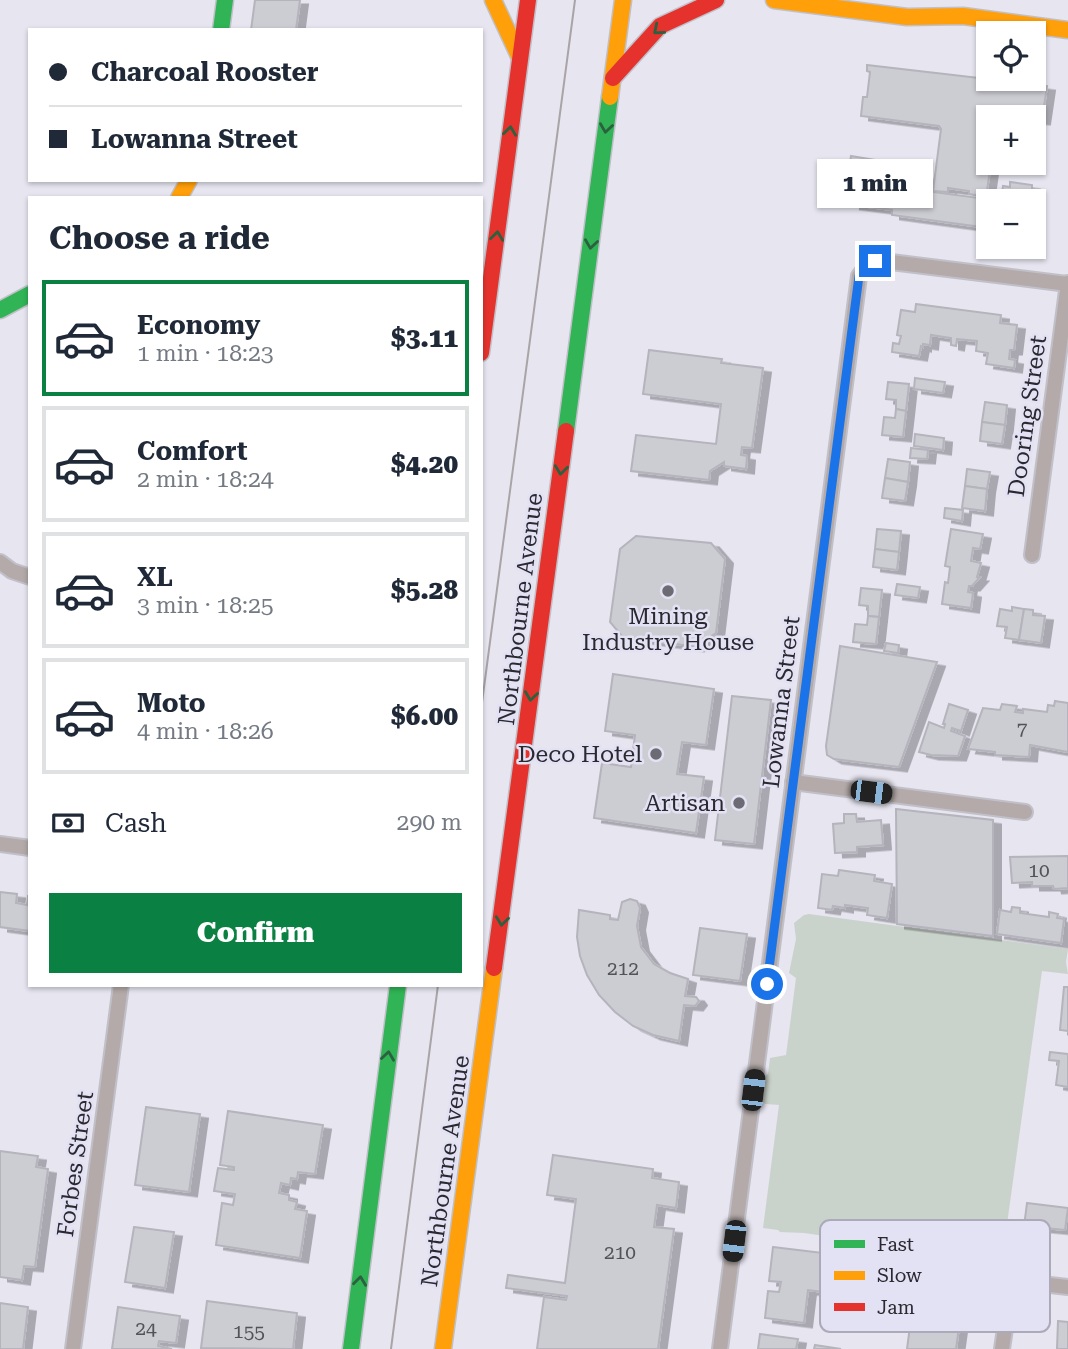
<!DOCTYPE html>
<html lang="en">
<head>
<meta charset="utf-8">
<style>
  :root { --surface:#fff; --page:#f2f2f3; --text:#1f2937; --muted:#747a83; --line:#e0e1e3; --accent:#0b8043 }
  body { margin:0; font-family:"Roboto Serif",serif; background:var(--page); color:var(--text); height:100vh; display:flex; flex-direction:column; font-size:26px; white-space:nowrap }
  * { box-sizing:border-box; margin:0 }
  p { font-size:23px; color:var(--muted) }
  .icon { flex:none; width:38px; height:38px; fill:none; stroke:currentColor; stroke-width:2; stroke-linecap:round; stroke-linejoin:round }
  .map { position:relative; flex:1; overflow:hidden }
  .sheet { position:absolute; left:28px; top:196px; width:455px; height:791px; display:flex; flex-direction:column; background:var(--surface); border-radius:0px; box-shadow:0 2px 5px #0004 }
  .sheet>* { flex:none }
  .hud { position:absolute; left:28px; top:28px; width:455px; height:154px; border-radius:0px; box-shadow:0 2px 5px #0004; display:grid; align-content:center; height:154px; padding:0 21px; background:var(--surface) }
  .buttons { position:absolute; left:976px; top:21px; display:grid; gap:14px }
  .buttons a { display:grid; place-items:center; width:70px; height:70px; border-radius:0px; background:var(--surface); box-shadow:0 2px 5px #0004; font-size:35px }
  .end { position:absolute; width:32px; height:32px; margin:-16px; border:9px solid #1a73e8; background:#fff; box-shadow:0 0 0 4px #fff }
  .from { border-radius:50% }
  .bubble { position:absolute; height:49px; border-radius:0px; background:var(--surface); box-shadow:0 2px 5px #0004; font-size:23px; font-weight:800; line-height:49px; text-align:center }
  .car { position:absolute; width:21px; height:42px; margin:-21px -10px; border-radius:9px; box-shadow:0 0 5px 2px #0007; background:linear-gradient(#222 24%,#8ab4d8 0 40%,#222 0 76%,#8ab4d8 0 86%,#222 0) }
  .hud b { display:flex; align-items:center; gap:24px; height:66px; font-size:26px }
  .hud b+b { border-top:2px solid var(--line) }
  .hud i { width:18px; height:18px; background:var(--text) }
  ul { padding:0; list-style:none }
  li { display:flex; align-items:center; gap:21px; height:116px; margin:0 14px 10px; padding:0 7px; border:4px solid var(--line); border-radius:0px }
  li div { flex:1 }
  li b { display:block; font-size:26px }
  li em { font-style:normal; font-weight:800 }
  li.on { border-color:var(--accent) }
  li>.icon { width:63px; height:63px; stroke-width:1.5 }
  h2 { padding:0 21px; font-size:32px; line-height:84px }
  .pay { display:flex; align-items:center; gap:18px; height:77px; padding:0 21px; font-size:26px }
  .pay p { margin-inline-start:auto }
  .primary-button { display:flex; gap:14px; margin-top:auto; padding:14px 21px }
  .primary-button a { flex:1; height:80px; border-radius:0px; background:var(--accent); color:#fff; font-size:28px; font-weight:800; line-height:80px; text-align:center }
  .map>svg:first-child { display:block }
  .green { fill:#cad3cb }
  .building { fill:#ccccd3; stroke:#b5b4bc; stroke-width:2; filter:url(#shadow) }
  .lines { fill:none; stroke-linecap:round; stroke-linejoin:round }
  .street-casing { stroke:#c1c0c9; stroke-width:18 }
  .fast-casing { stroke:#c1c0c9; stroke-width:19 }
  .slow-casing { stroke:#c1c0c9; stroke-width:19 }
  .jam-casing { stroke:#c1c0c9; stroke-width:19 }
  .street { stroke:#b3aaa9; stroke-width:14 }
  .fast { stroke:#30b455; stroke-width:16 }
  .slow { stroke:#ff9f0a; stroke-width:16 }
  .jam { stroke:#e5322d; stroke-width:16 }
  .tram { stroke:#aaa4a6; stroke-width:2 }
  .oneway { stroke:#2c613f }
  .route { stroke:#1a73e8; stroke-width:9 }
  .poi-dot { fill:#6c6b73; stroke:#e3e1f4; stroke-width:2.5 }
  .labels { text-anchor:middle; stroke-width:5; stroke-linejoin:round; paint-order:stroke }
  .number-label { font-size:19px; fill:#525259 }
  .street-label { font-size:23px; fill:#2a2930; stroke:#e3e1f4 }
  .poi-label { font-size:23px; fill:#2a2930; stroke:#e3e1f4; text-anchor:end }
  .key { fill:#e3e1f4; stroke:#acaab9; stroke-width:2 }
  .key-label { font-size:19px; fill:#2a2930 }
</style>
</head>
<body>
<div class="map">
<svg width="1068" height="1349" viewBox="0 0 1068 1349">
  <defs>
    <filter id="shadow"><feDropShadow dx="8" dy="4.5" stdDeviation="0" flood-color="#0004"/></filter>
  </defs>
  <rect width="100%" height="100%" fill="#e6e5f0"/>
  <!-- green -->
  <polygon class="green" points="809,914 1068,949 1066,962 1068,974 1042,971 1004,1246 984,1256 945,1251 945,1253 804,1233 780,1232 778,1230 763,1228 779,1105 765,1104 756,1094 760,1079 768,1074 770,1058 786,1055 796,978 789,973 796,939 794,923 804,915"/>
  <!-- building -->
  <g class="building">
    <polygon points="255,0 300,0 296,30 251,30"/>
    <polygon points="867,65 1047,86 1042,120 1034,119 1034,117 997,115 997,117 989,117 989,163 991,163 986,197 969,194 969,191 948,188 948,192 933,191 941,129 939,126 861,116 863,97 867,97 870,72 867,71"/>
    <polygon points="851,156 882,161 882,164 888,165 888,161 902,163 901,166 923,169 922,175 927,175 925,191 1001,201 1003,186 1010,187 1010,182 1032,185 1032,189 1037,190 1035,203 989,201 989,228 892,215 892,210 852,205 856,171 849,170"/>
    <polygon points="916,304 1001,315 1000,323 1017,325 1014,350 1010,350 1009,359 1015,360 1014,368 986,364 988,353 976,351 977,341 957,339 956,346 951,345 951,338 931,335 930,345 923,344 923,347 921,346 919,356 892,352 893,343 899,344 901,336 897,335 901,310 915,312"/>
    <polygon points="649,350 722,359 721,363 763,368 752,448 742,447 741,455 747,456 746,469 724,466 724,462 710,471 709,480 631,471 636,435 716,444 721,404 643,394"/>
    <polygon points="915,378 945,382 943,393 914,389"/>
    <polygon points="888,382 909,384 906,411 896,409 896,400 886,399"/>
    <polygon points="985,402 1007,405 1005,425 982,422"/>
    <polygon points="896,409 906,411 903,437 882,435 884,417 895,418"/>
    <polygon points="982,422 1005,425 1002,444 980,441"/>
    <polygon points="915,434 944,438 943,450 914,446"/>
    <polygon points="911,448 928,450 927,459 910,458"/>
    <polygon points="888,459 910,462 908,482 885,478"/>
    <polygon points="967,469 990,472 987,489 965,486"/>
    <polygon points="885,478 908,482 905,501 882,498"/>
    <polygon points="965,486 987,489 985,511 962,508"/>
    <polygon points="945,508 963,510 962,521 944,518"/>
    <polygon points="877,529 901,531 899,552 875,549"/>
    <polygon points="951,529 983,534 980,549 973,548 971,561 981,563 977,577 980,577 972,586 969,586 968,592 973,593 971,608 942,604 945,582 948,583 950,567 945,566"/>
    <polygon points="636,536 711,543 725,559 716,633 696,647 622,636 610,622 620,549"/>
    <polygon points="875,549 899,552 897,570 873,567"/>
    <polygon points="897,584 920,587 918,598 895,595"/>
    <polygon points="861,588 882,590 879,617 868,616 868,606 859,605"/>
    <polygon points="1012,607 1024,609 1019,640 1005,638 1007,627 997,626 1000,609 1012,611"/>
    <polygon points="1024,609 1033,610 1033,615 1045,616 1041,643 1019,640"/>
    <polygon points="868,616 879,617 876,644 853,642 855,624 867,625"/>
    <polygon points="886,643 899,645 898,653 884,651"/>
    <polygon points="840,646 937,662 899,767 834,759 827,755 826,746"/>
    <polygon points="613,674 714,689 706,745 682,742 677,774 704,777 696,833 594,818 602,763 631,767 635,735 605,731"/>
    <polygon points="732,696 771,700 754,844 715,840"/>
    <polygon points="1055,701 1068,703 1068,752 1030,745 1029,757 995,755 995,752 968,749 983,708 1000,710 1002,704 1017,706 1015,712 1023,713 1023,709 1047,712 1048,705 1054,706"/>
    <polygon points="949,704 968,710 961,731 952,728 951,731 965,736 958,756 931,755 919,752 929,722 944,728 945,724 943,724"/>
    <polygon points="896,809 993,820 993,936 897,924"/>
    <polygon points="844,814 856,814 857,822 881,820 883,845 857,847 857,852 835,853 833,824 844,823"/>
    <polygon points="1068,856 1068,888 1054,889 1053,886 1032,886 1032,882 1012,883 1010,857"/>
    <polygon points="839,870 875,875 874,881 892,884 887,918 867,915 868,908 845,905 845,908 833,906 832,910 818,908 822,874 838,876"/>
    <polygon points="0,892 17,894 16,903 27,905 28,896 30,896 30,931 0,927"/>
    <polygon points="630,899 637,901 640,908 637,926 641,947 654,964 670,973 688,979 685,996 696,997 699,1001 695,1006 684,1005 679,1041 653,1035 633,1026 615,1012 599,995 587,975 580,956 577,937 579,910 610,915 610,919 618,920 622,902"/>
    <polygon points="1012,907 1020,908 1020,913 1049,917 1049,912 1058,914 1057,918 1064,919 1061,943 997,934 1000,910 1011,912"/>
    <polygon points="700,928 747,934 740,981 693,975"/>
    <polygon points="1064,987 1068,987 1068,1031 1060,1030"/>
    <polygon points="1050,1052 1068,1054 1068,1087 1056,1085 1059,1061 1049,1060"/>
    <polygon points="146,1107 200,1114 189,1192 135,1185"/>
    <polygon points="228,1111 323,1125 315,1174 298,1172 297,1179 291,1178 290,1185 281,1183 279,1193 289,1195 289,1200 297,1202 295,1209 307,1211 300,1258 216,1245 222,1203 233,1205 235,1194 214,1191 218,1168 234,1170 234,1167 220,1165"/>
    <polygon points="0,1151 38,1156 36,1167 48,1169 35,1267 24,1266 22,1280 0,1277"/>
    <polygon points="553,1155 653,1169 652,1178 679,1182 676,1208 657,1205 654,1227 674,1229 658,1349 537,1349 544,1297 566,1300 567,1296 506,1288 508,1275 565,1283 576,1199 547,1195"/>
    <polygon points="1027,1203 1068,1208 1065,1230 1035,1227 1034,1235 1023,1234"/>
    <polygon points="134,1227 174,1232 165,1288 125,1282"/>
    <polygon points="773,1247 865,1258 859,1303 853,1302 852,1309 845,1309 847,1295 808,1290 804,1323 765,1318 768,1291 779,1292 781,1282 769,1281"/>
    <polygon points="882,1254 973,1267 969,1300 963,1299 956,1349 907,1349 912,1311 875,1306"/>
    <polygon points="207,1301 297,1313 293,1349 201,1348"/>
    <polygon points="0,1303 28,1307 23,1349 0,1349"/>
    <polygon points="118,1307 180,1316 176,1343 159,1341 158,1346 172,1349 112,1349"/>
    <polygon points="1058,1321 1068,1322 1068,1349 1057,1349"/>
    <polygon points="760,1334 798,1339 796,1349 758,1349"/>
    <polygon points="815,1345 841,1349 814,1349"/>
  </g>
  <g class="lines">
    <defs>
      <g id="street">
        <polyline points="1032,555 1068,283"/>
        <polyline points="0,562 12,571 30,577"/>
        <polyline points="793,782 1025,812"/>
        <polyline points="0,844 30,848"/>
        <polyline points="73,1349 121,985"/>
        <polyline points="720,1349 859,276 869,263 883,261 1068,284"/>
        <polyline points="1002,1349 1009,1301 1014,1290 1033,1283 1068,1287"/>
      </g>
      <g id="fast">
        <polyline points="221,30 225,0"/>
        <polyline points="0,310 30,294"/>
        <polyline points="566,431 610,97"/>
        <polyline points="351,1349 398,985"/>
      </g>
      <g id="slow">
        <polyline points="493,0 520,58"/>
        <polyline points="774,0 907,17 963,16 1068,30"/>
        <polyline points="610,97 623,0"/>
        <polyline points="179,198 189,180"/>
        <polyline points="443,1349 494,968"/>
      </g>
      <g id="jam">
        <polyline points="613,78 660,26 716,0"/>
        <polyline points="481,353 528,0"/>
        <polyline points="494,968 566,431"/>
      </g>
    </defs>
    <!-- street casing -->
    <use href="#street" class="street-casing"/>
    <!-- fast casing -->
    <use href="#fast" class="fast-casing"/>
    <!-- slow casing -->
    <use href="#slow" class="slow-casing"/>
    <!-- jam casing -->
    <use href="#jam" class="jam-casing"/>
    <!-- street -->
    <use href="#street" class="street"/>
    <!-- fast -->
    <use href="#fast" class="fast"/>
    <!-- slow -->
    <use href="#slow" class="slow"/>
    <!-- jam -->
    <use href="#jam" class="jam"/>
    <!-- tram -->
    <g class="tram">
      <polyline points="481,710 575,0"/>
      <polyline points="391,1349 438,985"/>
    </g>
  </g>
  <!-- one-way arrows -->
  <defs><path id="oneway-chevron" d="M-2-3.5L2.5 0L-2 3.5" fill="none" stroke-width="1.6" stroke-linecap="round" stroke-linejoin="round" transform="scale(1.75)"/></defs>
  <g class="oneway">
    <use href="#oneway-chevron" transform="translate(658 30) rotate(140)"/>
    <use href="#oneway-chevron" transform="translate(606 128) rotate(98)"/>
    <use href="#oneway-chevron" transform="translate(510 131) rotate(-83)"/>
    <use href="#oneway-chevron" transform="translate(497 236) rotate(-83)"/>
    <use href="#oneway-chevron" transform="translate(591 244) rotate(98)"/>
    <use href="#oneway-chevron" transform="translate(561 470) rotate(97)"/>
    <use href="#oneway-chevron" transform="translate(531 696) rotate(98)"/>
    <use href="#oneway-chevron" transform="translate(502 921) rotate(97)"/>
    <use href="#oneway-chevron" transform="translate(388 1056) rotate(-82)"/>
    <use href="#oneway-chevron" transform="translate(360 1281) rotate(-83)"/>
  </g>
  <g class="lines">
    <!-- route -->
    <polyline class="route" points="767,984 859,276 864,268 875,261"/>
  </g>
  <!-- markers -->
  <g class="poi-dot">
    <circle cx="668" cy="591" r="7"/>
    <circle cx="656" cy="754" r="7"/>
    <circle cx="739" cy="803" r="7"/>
  </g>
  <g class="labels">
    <!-- number labels -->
    <g class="number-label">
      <text x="1022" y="736">7</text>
      <text x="1039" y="877">10</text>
      <text x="623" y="975">212</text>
      <text x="620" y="1259">210</text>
      <text x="146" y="1335">24</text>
      <text x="249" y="1338">155</text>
    </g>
    <!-- street labels -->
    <g class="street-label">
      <text transform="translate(1027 416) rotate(-82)" y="8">Dooring Street</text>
      <text transform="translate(520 609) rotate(-83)" y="8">Northbourne Avenue</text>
      <text transform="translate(781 702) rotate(-83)" y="8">Lowanna Street</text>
      <text transform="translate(75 1164) rotate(-82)" y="8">Forbes Street</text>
      <text transform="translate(445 1171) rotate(-82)" y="8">Northbourne Avenue</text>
    </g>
    <!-- poi labels -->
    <g class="poi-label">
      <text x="668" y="624" text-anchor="middle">Mining<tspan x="668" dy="26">Industry House</tspan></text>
      <text x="642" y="762">Deco Hotel</text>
      <text x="725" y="811">Artisan</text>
    </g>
  </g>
  <!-- legend -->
  <rect x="820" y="1220" width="230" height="112" rx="10" class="key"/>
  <rect x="834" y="1240" width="31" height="8" fill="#30b455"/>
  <rect x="834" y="1271" width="31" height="9" fill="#ff9f0a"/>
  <rect x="834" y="1303" width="31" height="8" fill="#e5322d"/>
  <g class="key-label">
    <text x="877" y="1251">Fast</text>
    <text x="877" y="1282">Slow</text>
    <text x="877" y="1314">Jam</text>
  </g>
</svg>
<div class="buttons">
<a><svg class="icon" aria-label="locate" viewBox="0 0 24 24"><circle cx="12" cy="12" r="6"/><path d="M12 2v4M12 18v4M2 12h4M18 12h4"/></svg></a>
<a>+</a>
<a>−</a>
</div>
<i class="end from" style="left:767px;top:984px"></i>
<i class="end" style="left:875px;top:261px"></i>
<div class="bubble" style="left:817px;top:159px;width:116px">1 min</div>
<i class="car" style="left:871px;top:792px;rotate:97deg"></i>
<i class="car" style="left:753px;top:1090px;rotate:7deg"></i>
<i class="car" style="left:734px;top:1241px;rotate:187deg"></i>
<div class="hud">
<b><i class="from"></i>Charcoal Rooster</b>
<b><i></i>Lowanna Street</b>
</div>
<section class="sheet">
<h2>Choose a ride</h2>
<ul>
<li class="on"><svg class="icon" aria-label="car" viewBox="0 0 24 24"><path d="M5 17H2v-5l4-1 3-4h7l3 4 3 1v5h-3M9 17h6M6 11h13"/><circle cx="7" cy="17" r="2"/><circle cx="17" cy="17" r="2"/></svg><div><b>Economy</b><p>1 min · 18:23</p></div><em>$3.11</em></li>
<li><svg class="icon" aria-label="car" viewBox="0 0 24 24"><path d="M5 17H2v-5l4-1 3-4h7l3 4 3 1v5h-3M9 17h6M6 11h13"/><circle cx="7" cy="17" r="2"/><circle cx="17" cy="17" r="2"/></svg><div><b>Comfort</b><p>2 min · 18:24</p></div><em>$4.20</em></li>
<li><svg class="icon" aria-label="car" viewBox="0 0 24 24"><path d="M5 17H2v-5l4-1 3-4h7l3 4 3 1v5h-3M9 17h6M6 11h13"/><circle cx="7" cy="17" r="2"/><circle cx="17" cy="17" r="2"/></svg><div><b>XL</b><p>3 min · 18:25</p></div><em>$5.28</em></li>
<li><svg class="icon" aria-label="car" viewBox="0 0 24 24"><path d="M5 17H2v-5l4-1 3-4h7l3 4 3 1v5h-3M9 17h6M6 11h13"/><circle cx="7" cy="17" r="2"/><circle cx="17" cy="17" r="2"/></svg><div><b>Moto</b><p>4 min · 18:26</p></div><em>$6.00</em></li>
</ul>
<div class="pay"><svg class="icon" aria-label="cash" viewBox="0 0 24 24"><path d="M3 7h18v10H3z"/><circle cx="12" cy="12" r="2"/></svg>Cash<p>290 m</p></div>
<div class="primary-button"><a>Confirm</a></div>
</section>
</div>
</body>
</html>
